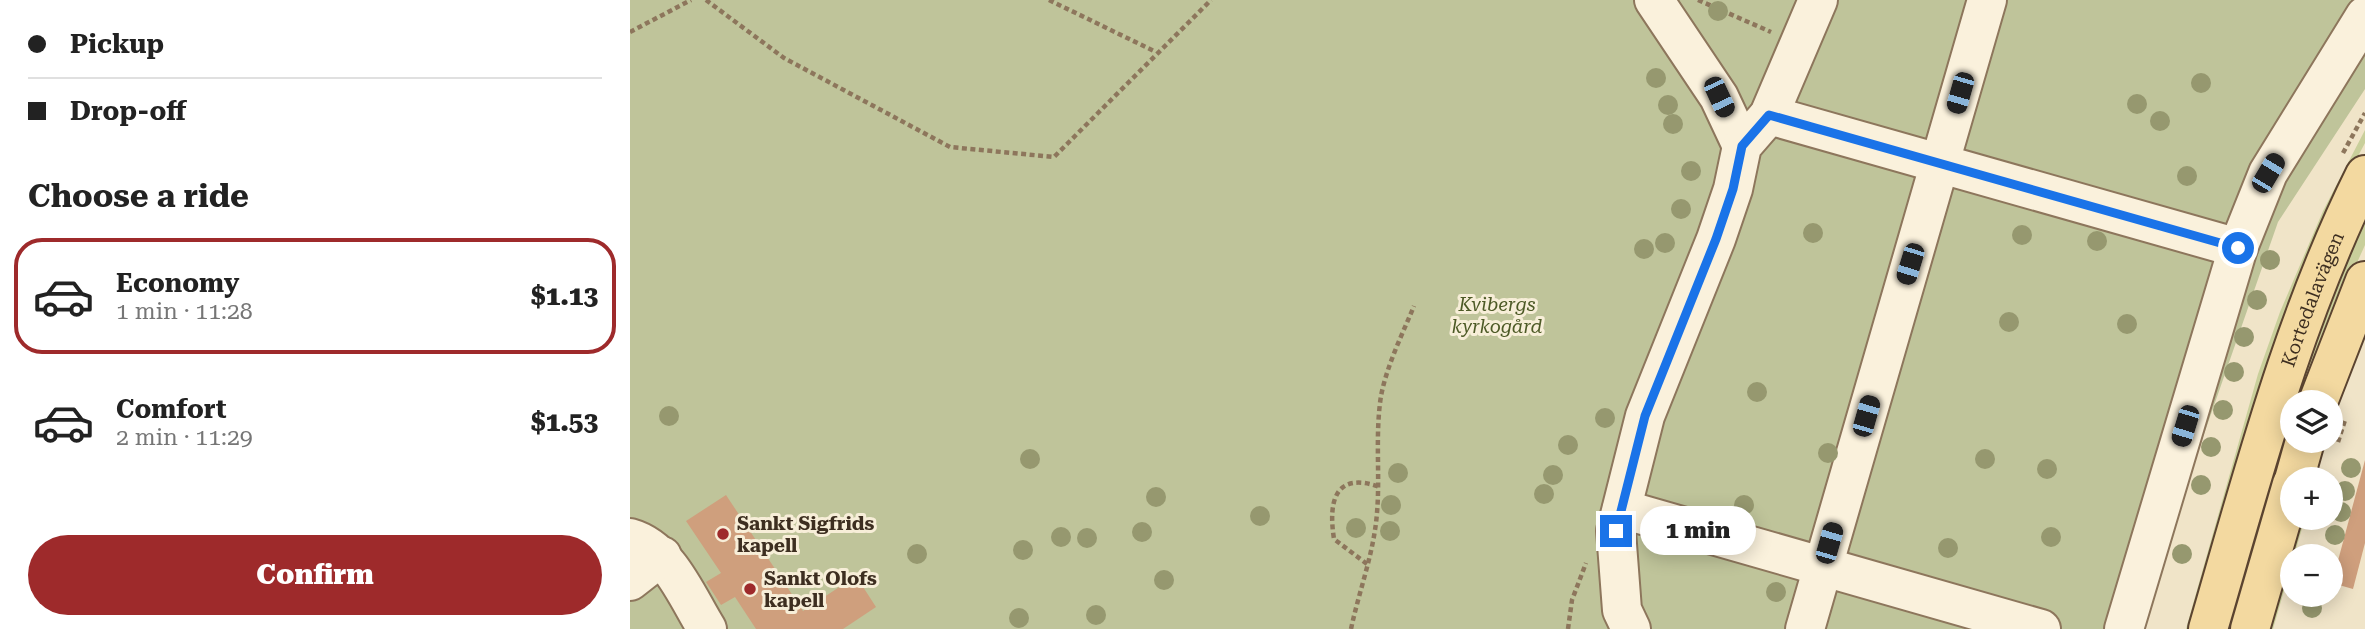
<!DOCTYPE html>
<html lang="en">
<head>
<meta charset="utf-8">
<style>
  :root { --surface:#fff; --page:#f2f2f2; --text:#222; --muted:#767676; --line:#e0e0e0; --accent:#9e2a2b }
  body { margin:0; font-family:"Roboto Serif",serif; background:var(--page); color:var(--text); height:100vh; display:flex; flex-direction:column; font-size:26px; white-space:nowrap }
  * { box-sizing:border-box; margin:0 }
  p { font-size:23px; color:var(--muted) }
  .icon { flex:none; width:38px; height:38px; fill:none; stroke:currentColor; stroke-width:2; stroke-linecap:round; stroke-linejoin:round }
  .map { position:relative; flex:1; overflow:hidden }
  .side { display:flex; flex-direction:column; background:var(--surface); width:630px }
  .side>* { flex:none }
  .top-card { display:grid; align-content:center; height:154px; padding:0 28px; background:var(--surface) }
  .buttons { position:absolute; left:1650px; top:390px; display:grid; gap:14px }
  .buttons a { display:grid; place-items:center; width:63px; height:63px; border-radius:50%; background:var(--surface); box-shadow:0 4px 18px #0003; font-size:35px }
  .end { position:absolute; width:32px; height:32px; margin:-16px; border:9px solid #1a73e8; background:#fff; box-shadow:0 0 0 4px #fff }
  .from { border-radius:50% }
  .bubble { position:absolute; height:49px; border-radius:24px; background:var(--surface); box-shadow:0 4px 18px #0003; font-size:23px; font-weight:800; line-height:49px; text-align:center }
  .car { position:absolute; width:21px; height:42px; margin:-21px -10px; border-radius:9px; box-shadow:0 0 5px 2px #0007; background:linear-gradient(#222 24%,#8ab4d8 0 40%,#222 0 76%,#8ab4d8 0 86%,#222 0) }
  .top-card b { display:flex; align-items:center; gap:24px; height:66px; font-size:26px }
  .top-card b+b { border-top:2px solid var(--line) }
  .top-card i { width:18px; height:18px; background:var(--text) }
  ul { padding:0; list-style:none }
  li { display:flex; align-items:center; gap:21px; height:116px; margin:0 14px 10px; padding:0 14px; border:4px solid transparent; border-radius:28px }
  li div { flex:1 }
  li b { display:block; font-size:26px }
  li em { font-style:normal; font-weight:800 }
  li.current { border-color:var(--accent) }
  li>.icon { width:63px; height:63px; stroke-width:1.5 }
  h2 { padding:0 28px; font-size:32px; line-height:84px }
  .button { display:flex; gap:14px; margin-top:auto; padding:14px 28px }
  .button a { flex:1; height:80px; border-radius:42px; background:var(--accent); color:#fff; font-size:28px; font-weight:800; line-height:80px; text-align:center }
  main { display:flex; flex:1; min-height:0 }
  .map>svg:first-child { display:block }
  .green { fill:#c9cf9b }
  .cemetery { fill:#bfc49a }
  .building { fill:#cf9f7d }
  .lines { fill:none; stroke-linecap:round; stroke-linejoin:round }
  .minor-casing { stroke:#8d765c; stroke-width:42 }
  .major-casing { stroke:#5b4430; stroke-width:42 }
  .path { stroke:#8d765c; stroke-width:4.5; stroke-dasharray:5 3.5; stroke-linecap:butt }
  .minor { stroke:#faf1dc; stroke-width:38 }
  .major { stroke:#f3d9a0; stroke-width:38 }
  .tree { fill:#96986f }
  .route { stroke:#1a73e8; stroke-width:9 }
  .poi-dot { fill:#9e2a2b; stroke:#f7eed8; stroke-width:2.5 }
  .labels { text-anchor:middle; stroke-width:6; stroke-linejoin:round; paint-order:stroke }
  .street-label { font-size:19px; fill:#3d2e20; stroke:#f7eed8 }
  .park-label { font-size:19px; font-style:italic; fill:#4d5a26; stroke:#f7eed8 }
  .poi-label { font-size:19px; font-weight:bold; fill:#3d2e20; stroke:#f7eed8; text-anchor:start }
</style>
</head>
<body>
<main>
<section class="side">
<div class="top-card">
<b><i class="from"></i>Pickup</b>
<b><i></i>Drop-off</b>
</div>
<h2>Choose a ride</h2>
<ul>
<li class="current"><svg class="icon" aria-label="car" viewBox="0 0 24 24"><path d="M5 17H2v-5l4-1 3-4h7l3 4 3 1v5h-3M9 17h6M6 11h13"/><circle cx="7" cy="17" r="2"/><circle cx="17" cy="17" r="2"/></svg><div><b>Economy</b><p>1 min · 11:28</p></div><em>$1.13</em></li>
<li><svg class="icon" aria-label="car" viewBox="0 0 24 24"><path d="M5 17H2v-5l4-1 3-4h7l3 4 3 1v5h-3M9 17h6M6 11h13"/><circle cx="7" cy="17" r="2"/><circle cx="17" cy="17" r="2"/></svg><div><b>Comfort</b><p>2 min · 11:29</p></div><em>$1.53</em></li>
</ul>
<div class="button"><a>Confirm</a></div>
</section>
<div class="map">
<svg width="1735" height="629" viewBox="0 0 1735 629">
  <rect width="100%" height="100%" fill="#f0e4c8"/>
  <!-- green -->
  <g class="green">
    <polygon points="1735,130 1735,143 1704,201 1563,629 1556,629 1628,374 1650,312 1693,211"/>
    <polygon points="1735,207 1735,245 1712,296 1672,402 1662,402 1662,435 1605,629 1594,629 1658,411"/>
    <polygon points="1667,518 1675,518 1643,629 1635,629"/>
  </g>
  <!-- cemetery -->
  <polygon class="cemetery" points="0,0 1735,0 1735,89 1648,222 1506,629 0,629"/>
  <!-- building -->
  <g class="building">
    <polygon points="1735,460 1735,543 1723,589 1702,583"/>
    <polygon points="96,495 173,611 226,576 246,607 213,629 126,629 105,597 91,605 76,582 91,573 56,521"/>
  </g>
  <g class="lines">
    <defs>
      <g id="minor">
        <polyline points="1024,0 1089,97 1112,146"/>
        <polyline points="1139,115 1608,248"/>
        <polyline points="992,509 1411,629"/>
        <path d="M0 538C39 549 57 597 77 629"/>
        <polyline points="0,581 32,556"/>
        <polyline points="1001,629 992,610 986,531 1015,416 1086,239 1103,189 1112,146 1139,115 1188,0"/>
        <polyline points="1175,629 1357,0"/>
        <polyline points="1494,629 1608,248 1638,173 1735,16"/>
      </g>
      <g id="major">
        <polyline points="1688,402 1735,281"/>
        <polyline points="1664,480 1675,441"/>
        <path id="s1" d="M1578 629C1623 475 1663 319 1735 175"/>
        <polyline points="1620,629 1662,484"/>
      </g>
    </defs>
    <!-- minor casing -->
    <use href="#minor" class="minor-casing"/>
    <!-- major casing -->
    <use href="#major" class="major-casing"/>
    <!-- path -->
    <g class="path">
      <polyline points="76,0 154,58 320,147 424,157 581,0"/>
      <polyline points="419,0 526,52"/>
      <polyline points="1068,0 1141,32"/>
      <polyline points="0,32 61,0"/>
      <polyline points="1713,153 1735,113"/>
      <polyline points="1708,442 1715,420"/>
      <path d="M737 564 704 539C698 501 705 471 750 487"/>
      <path d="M721 629C728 596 740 563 745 530 752 485 744 441 751 396 757 365 772 335 784 306"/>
      <polyline points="938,629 942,600 956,563"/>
    </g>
    <!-- minor -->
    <use href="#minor" class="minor"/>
    <!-- major -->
    <use href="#major" class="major"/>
  </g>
  <!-- trees -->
  <g class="tree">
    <circle cx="1088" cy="11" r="10"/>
    <circle cx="1026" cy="78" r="10"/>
    <circle cx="1571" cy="83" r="10"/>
    <circle cx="1507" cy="104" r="10"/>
    <circle cx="1038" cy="105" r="10"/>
    <circle cx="1530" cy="121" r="10"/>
    <circle cx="1043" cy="124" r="10"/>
    <circle cx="1061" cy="171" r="10"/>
    <circle cx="1557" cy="176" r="10"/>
    <circle cx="1051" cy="209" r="10"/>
    <circle cx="1183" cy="233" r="10"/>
    <circle cx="1392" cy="235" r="10"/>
    <circle cx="1467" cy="241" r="10"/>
    <circle cx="1035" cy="243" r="10"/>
    <circle cx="1014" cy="249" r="10"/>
    <circle cx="1640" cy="260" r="10"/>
    <circle cx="1627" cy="300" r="10"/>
    <circle cx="1379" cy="322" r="10"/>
    <circle cx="1497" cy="324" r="10"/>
    <circle cx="1614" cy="337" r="10"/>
    <circle cx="1604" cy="372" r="10"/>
    <circle cx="1127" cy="392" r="10"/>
    <circle cx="1593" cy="410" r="10"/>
    <circle cx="39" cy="416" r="10"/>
    <circle cx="975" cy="418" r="10"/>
    <circle cx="938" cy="445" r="10"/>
    <circle cx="1581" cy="447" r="10"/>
    <circle cx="1198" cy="453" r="10"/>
    <circle cx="400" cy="459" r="10"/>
    <circle cx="1355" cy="459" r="10"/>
    <circle cx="1721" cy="468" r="10"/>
    <circle cx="1417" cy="469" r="10"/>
    <circle cx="768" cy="473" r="10"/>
    <circle cx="923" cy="475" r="10"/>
    <circle cx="1571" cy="485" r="10"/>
    <circle cx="1715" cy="491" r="10"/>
    <circle cx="914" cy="494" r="10"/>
    <circle cx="526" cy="497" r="10"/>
    <circle cx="761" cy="505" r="10"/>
    <circle cx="1114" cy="505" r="10"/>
    <circle cx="1711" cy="512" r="10"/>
    <circle cx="630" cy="516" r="10"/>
    <circle cx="726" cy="528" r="10"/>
    <circle cx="760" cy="531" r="10"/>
    <circle cx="512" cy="532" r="10"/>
    <circle cx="1705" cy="535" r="10"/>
    <circle cx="431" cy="537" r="10"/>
    <circle cx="1421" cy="537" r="10"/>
    <circle cx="457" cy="538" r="10"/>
    <circle cx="1318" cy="548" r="10"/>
    <circle cx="393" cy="550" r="10"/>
    <circle cx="287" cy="554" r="10"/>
    <circle cx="1552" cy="554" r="10"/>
    <circle cx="534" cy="580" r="10"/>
    <circle cx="1146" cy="592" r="10"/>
    <circle cx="1682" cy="608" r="10"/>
    <circle cx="466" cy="615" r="10"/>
    <circle cx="389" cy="618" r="10"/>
  </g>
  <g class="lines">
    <!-- route -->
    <polyline class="route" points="986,531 1015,416 1086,239 1103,189 1112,146 1139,115 1608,248"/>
  </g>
  <!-- markers -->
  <g class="poi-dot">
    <circle cx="93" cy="534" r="7"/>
    <circle cx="120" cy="589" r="7"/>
  </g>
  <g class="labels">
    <!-- street labels -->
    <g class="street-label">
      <text dy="7" stroke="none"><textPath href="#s1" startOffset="346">Kortedalavägen</textPath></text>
    </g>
    <!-- park labels -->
    <g class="park-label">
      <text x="867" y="311">Kvibergs<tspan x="867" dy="22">kyrkogård</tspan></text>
    </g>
    <!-- poi labels -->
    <g class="poi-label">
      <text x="107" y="530">Sankt Sigfrids<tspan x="107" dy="22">kapell</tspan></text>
      <text x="134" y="585">Sankt Olofs<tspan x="134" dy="22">kapell</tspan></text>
    </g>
  </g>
</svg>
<div class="buttons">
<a><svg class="icon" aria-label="layers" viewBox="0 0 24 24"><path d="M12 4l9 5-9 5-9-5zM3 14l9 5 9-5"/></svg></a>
<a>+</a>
<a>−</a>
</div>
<i class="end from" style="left:1608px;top:248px"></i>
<i class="end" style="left:986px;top:531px"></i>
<div class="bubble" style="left:1010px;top:506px;width:116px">1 min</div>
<i class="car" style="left:1330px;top:93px;rotate:196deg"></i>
<i class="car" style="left:1089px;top:97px;rotate:155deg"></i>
<i class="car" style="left:1638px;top:173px;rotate:31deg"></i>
<i class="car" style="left:1280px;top:264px;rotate:197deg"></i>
<i class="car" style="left:1236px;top:416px;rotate:16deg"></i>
<i class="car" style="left:1555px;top:426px;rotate:197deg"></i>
<i class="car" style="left:1199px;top:543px;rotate:16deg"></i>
</div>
</main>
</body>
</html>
